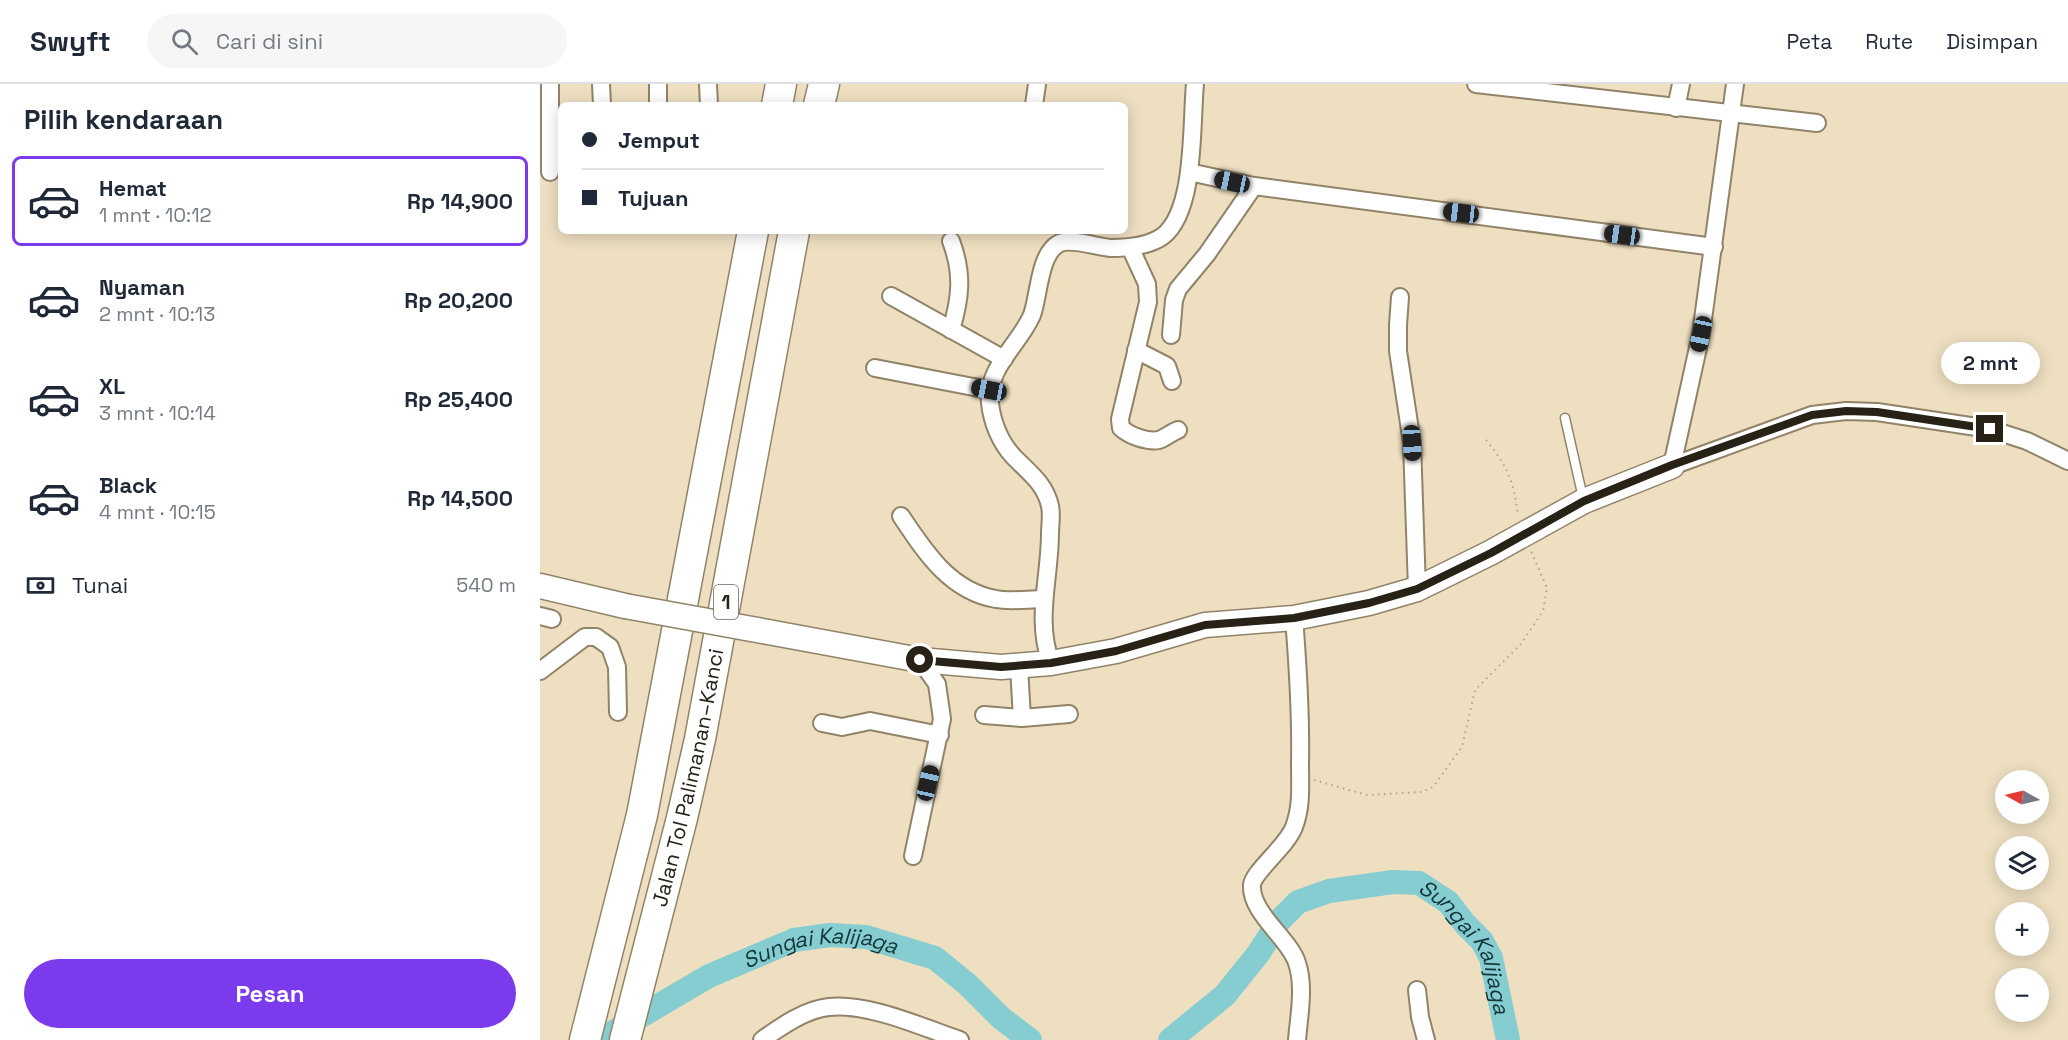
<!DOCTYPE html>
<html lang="id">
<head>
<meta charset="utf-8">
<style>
  :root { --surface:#fff; --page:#f6f6f7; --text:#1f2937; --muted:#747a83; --line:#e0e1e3; --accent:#7c3aed }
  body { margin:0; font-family:"Space Grotesk",sans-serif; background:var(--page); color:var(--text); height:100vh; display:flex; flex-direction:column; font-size:22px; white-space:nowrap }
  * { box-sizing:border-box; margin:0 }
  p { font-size:20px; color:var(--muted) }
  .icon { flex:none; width:33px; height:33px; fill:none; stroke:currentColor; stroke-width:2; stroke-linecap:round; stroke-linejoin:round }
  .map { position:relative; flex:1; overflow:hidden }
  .details { display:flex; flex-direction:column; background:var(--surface); width:540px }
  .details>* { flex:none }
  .guide { position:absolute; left:18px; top:18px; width:570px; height:132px; border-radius:9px; box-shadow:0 3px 15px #0003; display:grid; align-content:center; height:132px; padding:0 24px; background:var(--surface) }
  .needle { width:39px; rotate:278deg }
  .controls { position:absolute; left:1455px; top:686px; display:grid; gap:12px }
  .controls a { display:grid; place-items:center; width:54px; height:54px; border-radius:50%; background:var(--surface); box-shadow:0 3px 15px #0003; font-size:30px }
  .end { position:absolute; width:27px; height:27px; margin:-14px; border:8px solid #272116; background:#fff; box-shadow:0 0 0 3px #fff }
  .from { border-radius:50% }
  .bubble { position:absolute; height:42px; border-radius:21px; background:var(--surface); box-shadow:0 3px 15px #0003; font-size:20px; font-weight:700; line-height:42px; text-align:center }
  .car { position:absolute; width:18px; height:36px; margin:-18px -9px; border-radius:8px; box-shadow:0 0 4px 2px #0007; background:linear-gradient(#222 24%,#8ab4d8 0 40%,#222 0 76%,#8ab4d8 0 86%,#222 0) }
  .guide b { display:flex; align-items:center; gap:21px; height:57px; font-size:22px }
  .guide b+b { border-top:2px solid var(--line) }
  .guide i { width:15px; height:15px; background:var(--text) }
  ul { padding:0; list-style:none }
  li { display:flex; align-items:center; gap:18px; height:90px; margin:0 12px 9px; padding:0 12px; border:3px solid transparent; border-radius:9px }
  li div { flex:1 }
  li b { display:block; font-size:22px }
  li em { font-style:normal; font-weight:700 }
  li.current { border-color:var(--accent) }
  li>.icon { width:54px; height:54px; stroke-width:1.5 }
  h2 { padding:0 24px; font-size:27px; line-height:72px }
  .pay { display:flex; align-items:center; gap:15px; height:66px; padding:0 24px; font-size:22px }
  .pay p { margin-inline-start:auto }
  .primary-button { display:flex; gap:12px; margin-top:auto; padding:12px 24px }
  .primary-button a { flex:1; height:69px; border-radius:36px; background:var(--accent); color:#fff; font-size:24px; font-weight:700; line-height:69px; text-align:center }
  header { display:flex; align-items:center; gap:36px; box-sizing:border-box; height:84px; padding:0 30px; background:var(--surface); border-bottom:2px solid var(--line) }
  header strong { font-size:28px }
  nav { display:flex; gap:33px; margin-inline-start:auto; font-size:21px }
  .search { width:420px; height:54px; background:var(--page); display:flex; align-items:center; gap:15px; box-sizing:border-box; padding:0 21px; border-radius:33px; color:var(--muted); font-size:22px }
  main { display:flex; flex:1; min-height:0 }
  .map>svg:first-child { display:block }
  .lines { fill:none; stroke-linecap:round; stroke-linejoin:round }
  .river { stroke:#86cdd1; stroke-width:24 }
  .lane-casing { stroke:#918368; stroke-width:11 }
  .street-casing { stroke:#918368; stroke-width:20 }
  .secondary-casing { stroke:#918368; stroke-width:27 }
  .highway-casing { stroke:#918368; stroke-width:33 }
  .path { stroke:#b0a48c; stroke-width:2; stroke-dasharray:1.5 4.5; stroke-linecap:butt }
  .lane { stroke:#fff; stroke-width:8 }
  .street { stroke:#fff; stroke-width:16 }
  .secondary { stroke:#fff; stroke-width:24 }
  .highway { stroke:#fff; stroke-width:30 }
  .secondary-bridge-casing { stroke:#918368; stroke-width:27; stroke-linecap:butt }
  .secondary-bridge { stroke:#fff; stroke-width:24 }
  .route { stroke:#272116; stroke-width:8 }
  .labels { text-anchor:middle; stroke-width:5; stroke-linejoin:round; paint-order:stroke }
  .shield { fill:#fff; stroke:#68645c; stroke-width:1.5 }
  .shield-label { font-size:20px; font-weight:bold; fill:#272116 }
  .street-label { font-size:21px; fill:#272116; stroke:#fff }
  .water-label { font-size:22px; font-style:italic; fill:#133739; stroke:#fff }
</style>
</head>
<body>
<header>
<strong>Swyft</strong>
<div class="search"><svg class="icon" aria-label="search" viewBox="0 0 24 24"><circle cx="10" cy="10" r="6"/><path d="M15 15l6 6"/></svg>Cari di sini</div>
<nav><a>Peta</a><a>Rute</a><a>Disimpan</a></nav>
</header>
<main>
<section class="details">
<h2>Pilih kendaraan</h2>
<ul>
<li class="current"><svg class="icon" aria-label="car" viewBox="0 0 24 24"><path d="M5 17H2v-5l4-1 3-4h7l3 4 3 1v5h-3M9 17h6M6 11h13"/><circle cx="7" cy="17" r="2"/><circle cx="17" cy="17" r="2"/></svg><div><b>Hemat</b><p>1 mnt · 10:12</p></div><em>Rp 14,900</em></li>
<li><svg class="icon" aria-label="car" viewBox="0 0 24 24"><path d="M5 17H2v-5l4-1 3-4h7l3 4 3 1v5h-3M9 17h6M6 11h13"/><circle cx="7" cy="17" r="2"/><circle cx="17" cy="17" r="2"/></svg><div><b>Nyaman</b><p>2 mnt · 10:13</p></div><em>Rp 20,200</em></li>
<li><svg class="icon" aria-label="car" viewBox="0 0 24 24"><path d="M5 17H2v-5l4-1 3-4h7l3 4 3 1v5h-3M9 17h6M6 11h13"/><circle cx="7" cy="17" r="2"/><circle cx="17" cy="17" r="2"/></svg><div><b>XL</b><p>3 mnt · 10:14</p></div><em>Rp 25,400</em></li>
<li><svg class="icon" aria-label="car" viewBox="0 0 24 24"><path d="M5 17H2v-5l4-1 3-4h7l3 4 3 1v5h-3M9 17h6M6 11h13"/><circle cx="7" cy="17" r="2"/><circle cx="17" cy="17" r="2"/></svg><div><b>Black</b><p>4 mnt · 10:15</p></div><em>Rp 14,500</em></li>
</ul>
<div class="pay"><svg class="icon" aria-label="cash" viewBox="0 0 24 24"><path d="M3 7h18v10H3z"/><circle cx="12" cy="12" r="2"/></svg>Tunai<p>540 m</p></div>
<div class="primary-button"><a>Pesan</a></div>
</section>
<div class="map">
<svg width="1528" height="956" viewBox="0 0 1528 956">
  <rect width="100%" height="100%" fill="#eedfc1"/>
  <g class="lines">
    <!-- river -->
    <g class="river">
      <path id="s1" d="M60 956 169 892 254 856 290 851 326 853 395 874 427 900 460 933 490 956"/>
      <path id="s2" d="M630 956 685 911 718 870 739 837 758 818 789 807 853 798 879 799 908 818 925 840 942 857 951 874 968 956"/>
    </g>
    <defs>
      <polyline id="lane" points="1025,334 1043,414"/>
      <g id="street">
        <polyline points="10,0 10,88"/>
        <polyline points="61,0 62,21"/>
        <polyline points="118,0 118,21"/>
        <polyline points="168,0 169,21"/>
        <polyline points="936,0 1277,39"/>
        <polyline points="494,21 497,0"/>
        <polyline points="1136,24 1141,0"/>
        <polyline points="649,88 714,102 1174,163"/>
        <path d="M411 157C423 189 421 213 411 246"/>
        <path d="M590 163 607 200 608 218 580 335 581 344C590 352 607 358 619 356 625 354 632 348 638 346"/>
        <polyline points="351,212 464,275"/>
        <polyline points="860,213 858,241 858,267 872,359 877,505"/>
        <polyline points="631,251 634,216 638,205 667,170 714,102"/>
        <polyline points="596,266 627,282 632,297"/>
        <polyline points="335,284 449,306"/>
        <polyline points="1132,382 1272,331 1306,327 1337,328 1450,345 1487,357 1528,377"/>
        <polyline points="1132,382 1161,250 1195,0"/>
        <path d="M361 432C385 468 410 507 456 515 471 518 488 515 503 515"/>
        <polyline points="0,532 12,535"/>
        <path d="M754 534C758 583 761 631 760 680 760 702 762 722 754 743 747 762 713 788 712 801 710 829 750 855 757 879 765 902 759 932 757 956"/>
        <path d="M511 579C495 536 510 494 510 449 510 441 512 431 510 422 505 399 488 388 473 372 460 358 452 338 450 319 446 284 479 261 492 231 499 212 499 171 518 160 529 153 557 163 571 164 588 164 609 162 623 152 656 126 651 40 655 0"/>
        <polyline points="479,583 482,634 529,630"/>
        <polyline points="0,587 45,553 56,553 70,563 77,583 78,628"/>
        <polyline points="444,631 482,634"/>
        <polyline points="282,639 302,643 330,637 400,651"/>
        <polyline points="373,772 402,635 397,600 380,576"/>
        <polyline points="877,906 880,933 886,956"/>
        <path d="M222 956C240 943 266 925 289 923 330 919 381 943 420 956"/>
      </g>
      <g id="secondary">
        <polyline points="0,502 85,522"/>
        <polyline points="228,548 380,576 461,583 511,579 576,567 665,541 754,534 829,519 877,505 950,469 1044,417 1132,382"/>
      </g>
      <g id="highway">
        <polyline points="237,21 241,0"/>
        <polyline points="279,21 284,0"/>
        <polyline points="45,956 102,731 213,147"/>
        <path id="s3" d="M85 956 142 734 160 655 254 147"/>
      </g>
    </defs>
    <!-- lane casing -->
    <use href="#lane" class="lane-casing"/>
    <!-- street casing -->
    <use href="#street" class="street-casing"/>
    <!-- secondary casing -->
    <use href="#secondary" class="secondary-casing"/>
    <!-- highway casing -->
    <use href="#highway" class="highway-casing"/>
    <!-- path -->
    <g class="path">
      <path d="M946 356C968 383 974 397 978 432"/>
      <polyline points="774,696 827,711 882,708 893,703 922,663 935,606 981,560 1003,527 1007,504 991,467"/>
    </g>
    <!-- lane -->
    <use href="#lane" class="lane"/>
    <!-- street -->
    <use href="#street" class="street"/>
    <!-- secondary -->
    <use href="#secondary" class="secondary"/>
    <!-- highway -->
    <use href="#highway" class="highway"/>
    <defs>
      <polyline id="secondary-bridge" points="85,522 228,548"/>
    </defs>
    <!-- secondary-bridge casing -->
    <use href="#secondary-bridge" class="secondary-bridge-casing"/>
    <!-- secondary-bridge -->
    <use href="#secondary-bridge" class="secondary-bridge"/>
  </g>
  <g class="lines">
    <!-- route -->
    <polyline class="route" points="380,576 461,583 511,579 576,567 665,541 754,534 829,519 877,505 951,469 1044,417 1132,381 1272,331 1306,327 1337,328 1450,345"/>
  </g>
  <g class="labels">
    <!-- shield labels -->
    <rect class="shield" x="174" y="501" width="24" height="34" rx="4.5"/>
    <g class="shield-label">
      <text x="186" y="525">1</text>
    </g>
    <!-- street labels -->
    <g class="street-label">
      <text dy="7" stroke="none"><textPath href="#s3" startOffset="270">Jalan Tol Palimanan–Kanci</textPath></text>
    </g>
    <!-- water labels -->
    <g class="water-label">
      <text dy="8" stroke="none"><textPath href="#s2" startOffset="396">Sungai Kalijaga</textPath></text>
      <text dy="8" stroke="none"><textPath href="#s1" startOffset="244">Sungai Kalijaga</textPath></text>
    </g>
  </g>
</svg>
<div class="controls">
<a><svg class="needle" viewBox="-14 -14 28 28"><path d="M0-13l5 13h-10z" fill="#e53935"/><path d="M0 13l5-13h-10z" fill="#747a83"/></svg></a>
<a><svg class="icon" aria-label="layers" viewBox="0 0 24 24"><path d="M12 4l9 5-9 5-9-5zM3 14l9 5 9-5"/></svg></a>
<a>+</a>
<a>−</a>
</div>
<i class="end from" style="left:380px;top:576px"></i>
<i class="end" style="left:1450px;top:345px"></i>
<div class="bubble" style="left:1401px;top:258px;width:99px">2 mnt</div>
<i class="car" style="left:692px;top:98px;rotate:282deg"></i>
<i class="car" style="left:921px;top:129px;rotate:277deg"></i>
<i class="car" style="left:1082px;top:151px;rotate:278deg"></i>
<i class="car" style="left:1161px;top:250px;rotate:192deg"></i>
<i class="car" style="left:449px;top:306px;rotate:281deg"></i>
<i class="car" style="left:872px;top:359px;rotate:177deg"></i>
<i class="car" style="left:388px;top:699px;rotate:13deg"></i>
<div class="guide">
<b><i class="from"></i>Jemput</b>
<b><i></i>Tujuan</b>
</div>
</div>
</main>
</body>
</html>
